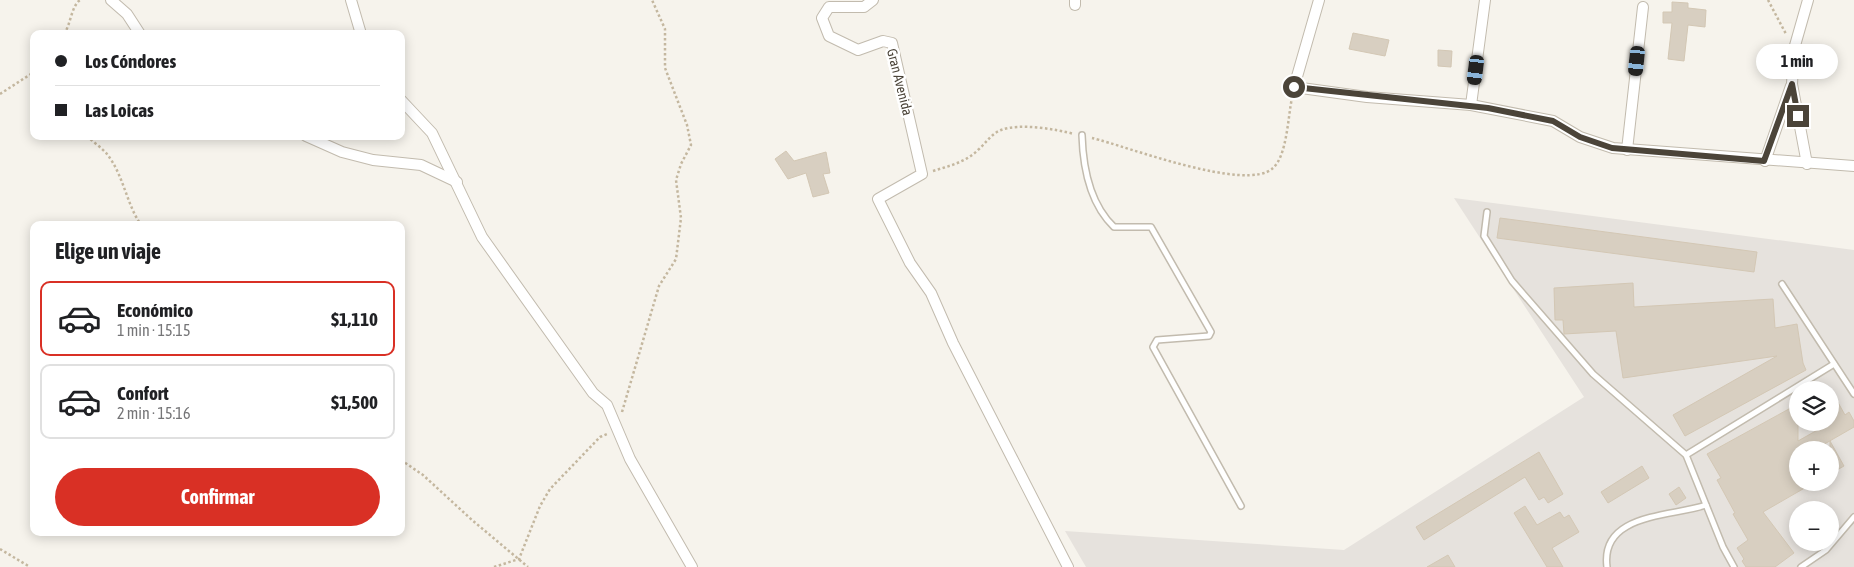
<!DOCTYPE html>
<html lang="es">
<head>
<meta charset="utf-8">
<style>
  :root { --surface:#fff; --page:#f6f6f6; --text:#202124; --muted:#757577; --line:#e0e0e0; --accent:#d93025 }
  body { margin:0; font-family:"Asap Condensed",sans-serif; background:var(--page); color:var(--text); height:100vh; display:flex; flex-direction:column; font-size:19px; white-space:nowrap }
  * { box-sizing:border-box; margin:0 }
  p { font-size:16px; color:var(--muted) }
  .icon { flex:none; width:28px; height:28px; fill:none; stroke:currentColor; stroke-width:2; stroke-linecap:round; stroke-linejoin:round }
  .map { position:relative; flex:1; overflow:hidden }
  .sheet { position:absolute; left:30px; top:221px; width:375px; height:315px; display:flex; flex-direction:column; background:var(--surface); border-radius:10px; box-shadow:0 2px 12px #0003 }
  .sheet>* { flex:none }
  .guide { position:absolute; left:30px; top:30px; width:375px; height:110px; border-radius:10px; box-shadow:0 2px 12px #0003; display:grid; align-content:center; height:110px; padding:0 25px; background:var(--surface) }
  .fabs { position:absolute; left:1789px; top:381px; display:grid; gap:10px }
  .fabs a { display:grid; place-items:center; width:50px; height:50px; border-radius:50%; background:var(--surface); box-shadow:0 2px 12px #0003; font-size:25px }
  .end { position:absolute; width:22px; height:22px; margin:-11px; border:6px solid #4b4439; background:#fff; box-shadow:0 0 0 2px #fff }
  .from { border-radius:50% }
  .bubble { position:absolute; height:35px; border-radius:18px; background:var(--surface); box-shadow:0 2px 12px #0003; font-size:16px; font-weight:700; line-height:35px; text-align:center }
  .car { position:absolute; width:15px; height:30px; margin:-15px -8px; border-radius:6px; box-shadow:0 0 4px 1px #0007; background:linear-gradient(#222 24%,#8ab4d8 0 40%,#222 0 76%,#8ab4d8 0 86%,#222 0) }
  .guide b { display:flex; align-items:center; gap:18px; height:48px; font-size:19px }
  .guide b+b { border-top:1px solid var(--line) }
  .guide i { width:12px; height:12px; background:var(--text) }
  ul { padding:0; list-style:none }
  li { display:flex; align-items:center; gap:15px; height:75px; margin:0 10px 8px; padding:0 15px; border:2px solid var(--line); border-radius:10px }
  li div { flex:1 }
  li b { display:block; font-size:19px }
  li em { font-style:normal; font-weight:700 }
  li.selected { border-color:var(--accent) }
  li>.icon { width:45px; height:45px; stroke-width:1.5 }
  h2 { padding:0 25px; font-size:22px; line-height:60px }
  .button { display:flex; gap:10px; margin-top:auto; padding:10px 25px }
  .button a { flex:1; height:58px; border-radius:30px; background:var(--accent); color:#fff; font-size:20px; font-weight:700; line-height:58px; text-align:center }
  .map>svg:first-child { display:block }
  .industrial { fill:#e6e2dd; fill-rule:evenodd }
  .building { fill:#d8cfc1; stroke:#d3c7b4 }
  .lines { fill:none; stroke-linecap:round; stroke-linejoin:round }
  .service-casing { stroke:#c2bbae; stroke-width:8 }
  .minor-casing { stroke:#c2bbae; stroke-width:12 }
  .path { stroke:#c4b79f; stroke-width:2.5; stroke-dasharray:2.5 2.5; stroke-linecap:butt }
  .service { stroke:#fff; stroke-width:5 }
  .minor { stroke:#fff; stroke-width:10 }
  .route { stroke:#4b4439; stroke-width:6 }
  .labels { text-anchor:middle; stroke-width:5; stroke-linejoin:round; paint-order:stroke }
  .street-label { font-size:14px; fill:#4b4439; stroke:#fff }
</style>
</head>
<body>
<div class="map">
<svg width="1854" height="567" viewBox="0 0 1854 567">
  <rect width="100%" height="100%" fill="#f6f3ec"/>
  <!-- industrial -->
  <path class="industrial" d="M1454 198 1854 250V567H1086L1065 531 1344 550 1584 397ZM1798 390H1830V422H1798ZM1798 450H1830V482H1798ZM1798 510H1830V542H1798Z"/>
  <!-- building -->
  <g class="building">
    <polygon points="1672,2 1688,3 1688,8 1706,10 1705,27 1688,25 1684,61 1668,59 1672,23 1663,23 1663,12 1672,12"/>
    <polygon points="1353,33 1389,40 1385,56 1349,49"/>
    <polygon points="1438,50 1452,51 1451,67 1438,66"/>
    <polygon points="786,151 794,161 826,152 830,173 823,174 829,193 813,197 806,173 788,179 775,159"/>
    <polygon points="1500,218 1757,252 1754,272 1497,238"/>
    <polygon points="1633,283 1634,307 1773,299 1775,328 1797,324 1803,363 1806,370 1685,436 1673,415 1777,356 1623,378 1616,331 1564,334 1563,320 1555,320 1554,288"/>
    <polygon points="1830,388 1845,415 1849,412 1854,421 1854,427 1814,450 1798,450 1798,482 1815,482 1763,512 1794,553 1775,567 1746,567 1742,561 1744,559 1737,548 1748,540 1733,514 1735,513 1717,480 1721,478 1707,454 1798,404 1798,441 1830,423"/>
    <polygon points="1830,441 1844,466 1830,474"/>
    <polygon points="1539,452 1563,494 1548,503 1544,497 1539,500 1525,477 1424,540 1416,527"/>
    <polygon points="1642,466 1649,478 1608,503 1601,492"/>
    <polygon points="1679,487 1686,498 1676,505 1669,494"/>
    <polygon points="1525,506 1537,525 1560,512 1564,518 1569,515 1579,532 1552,548 1563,567 1547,567 1514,513"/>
    <polygon points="1448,555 1455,567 1427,567"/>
  </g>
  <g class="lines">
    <defs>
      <g id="service">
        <path d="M1082 135C1083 168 1090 204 1114 227H1151L1211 332 1209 336 1157 340 1153 347 1241 506"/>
        <polyline points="1487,212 1484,236 1512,281 1593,374 1686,455 1723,547 1734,567"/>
        <polyline points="1782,284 1854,394"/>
        <polyline points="1686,455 1834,364"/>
        <path d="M1607 567C1600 513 1671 517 1706 505"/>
        <polyline points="1801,567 1826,550 1854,517"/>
      </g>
      <g id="minor">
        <polyline points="111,0 127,14 140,34"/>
        <polyline points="351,0 361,34"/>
        <polyline points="873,0 864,7 829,7 822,18 829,36 858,50 883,41 892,43 922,174 878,199 910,263 931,293 953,343 1068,567"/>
        <polyline points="1319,0 1294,87 1367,97 1471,105 1553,121 1580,137 1613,148 1854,166"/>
        <polyline points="1075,5 1075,0"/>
        <polyline points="401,100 432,133 482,237 593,393 607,405 630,459 692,567"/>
        <polyline points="1471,105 1485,0"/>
        <polyline points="306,136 342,152 373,160 421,165 457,182"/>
        <polyline points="1627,150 1643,7"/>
        <polyline points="1765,161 1791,86"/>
        <polyline points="1807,164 1792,84 1794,49 1808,0"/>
      </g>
    </defs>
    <!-- service casing -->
    <use href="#service" class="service-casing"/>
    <!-- minor casing -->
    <use href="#minor" class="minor-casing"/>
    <!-- path -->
    <g class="path">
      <polyline points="1768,0 1786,34"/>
      <path d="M64 34C71 24 71 7 80 0"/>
      <polyline points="0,94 34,72"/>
      <path d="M87 136C93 142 102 148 107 154 124 176 126 203 141 225"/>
      <path d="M1092 138C1126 146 1247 193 1273 168 1287 156 1288 116 1292 98"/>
      <path d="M933 171C949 166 966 162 978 150 986 143 991 134 1001 130 1019 123 1056 129 1074 134"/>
      <polyline points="622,412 659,286 676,259 681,218 676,180 681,164 691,145 687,125 665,68 665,29 652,0"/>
      <polyline points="401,460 423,475 472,520 528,567"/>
      <polyline points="0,549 30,567"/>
      <polyline points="494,567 519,559 540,506 550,489 600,437 607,434"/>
    </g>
    <!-- service -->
    <use href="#service" class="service"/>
    <!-- minor -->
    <use href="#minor" class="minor"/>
  </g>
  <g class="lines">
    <!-- route -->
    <polyline class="route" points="1294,87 1488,108 1553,121 1580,137 1612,148 1764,161 1792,84 1798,116"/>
  </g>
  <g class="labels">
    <!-- street labels -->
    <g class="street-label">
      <text transform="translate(900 82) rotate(76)" y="5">Gran Avenida</text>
    </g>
  </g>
</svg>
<div class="fabs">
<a><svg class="icon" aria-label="layers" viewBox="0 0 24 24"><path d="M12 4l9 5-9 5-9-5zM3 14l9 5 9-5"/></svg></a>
<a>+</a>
<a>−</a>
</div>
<i class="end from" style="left:1294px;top:87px"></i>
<i class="end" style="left:1798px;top:116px"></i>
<div class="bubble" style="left:1756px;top:44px;width:82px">1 min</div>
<i class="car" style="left:1637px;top:61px;rotate:186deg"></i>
<i class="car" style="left:1476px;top:70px;rotate:187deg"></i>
<div class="guide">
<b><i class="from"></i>Los Cóndores</b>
<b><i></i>Las Loicas</b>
</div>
<section class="sheet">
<h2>Elige un viaje</h2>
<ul>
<li class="selected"><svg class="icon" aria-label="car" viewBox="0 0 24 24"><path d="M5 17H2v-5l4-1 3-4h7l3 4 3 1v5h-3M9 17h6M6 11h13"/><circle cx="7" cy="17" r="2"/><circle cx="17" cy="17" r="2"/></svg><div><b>Económico</b><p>1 min · 15:15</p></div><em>$1,110</em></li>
<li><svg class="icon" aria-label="car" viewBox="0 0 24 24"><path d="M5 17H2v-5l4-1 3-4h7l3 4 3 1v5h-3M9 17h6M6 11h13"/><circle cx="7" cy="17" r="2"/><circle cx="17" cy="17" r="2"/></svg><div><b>Confort</b><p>2 min · 15:16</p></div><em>$1,500</em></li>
</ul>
<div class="button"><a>Confirmar</a></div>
</section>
</div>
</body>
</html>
